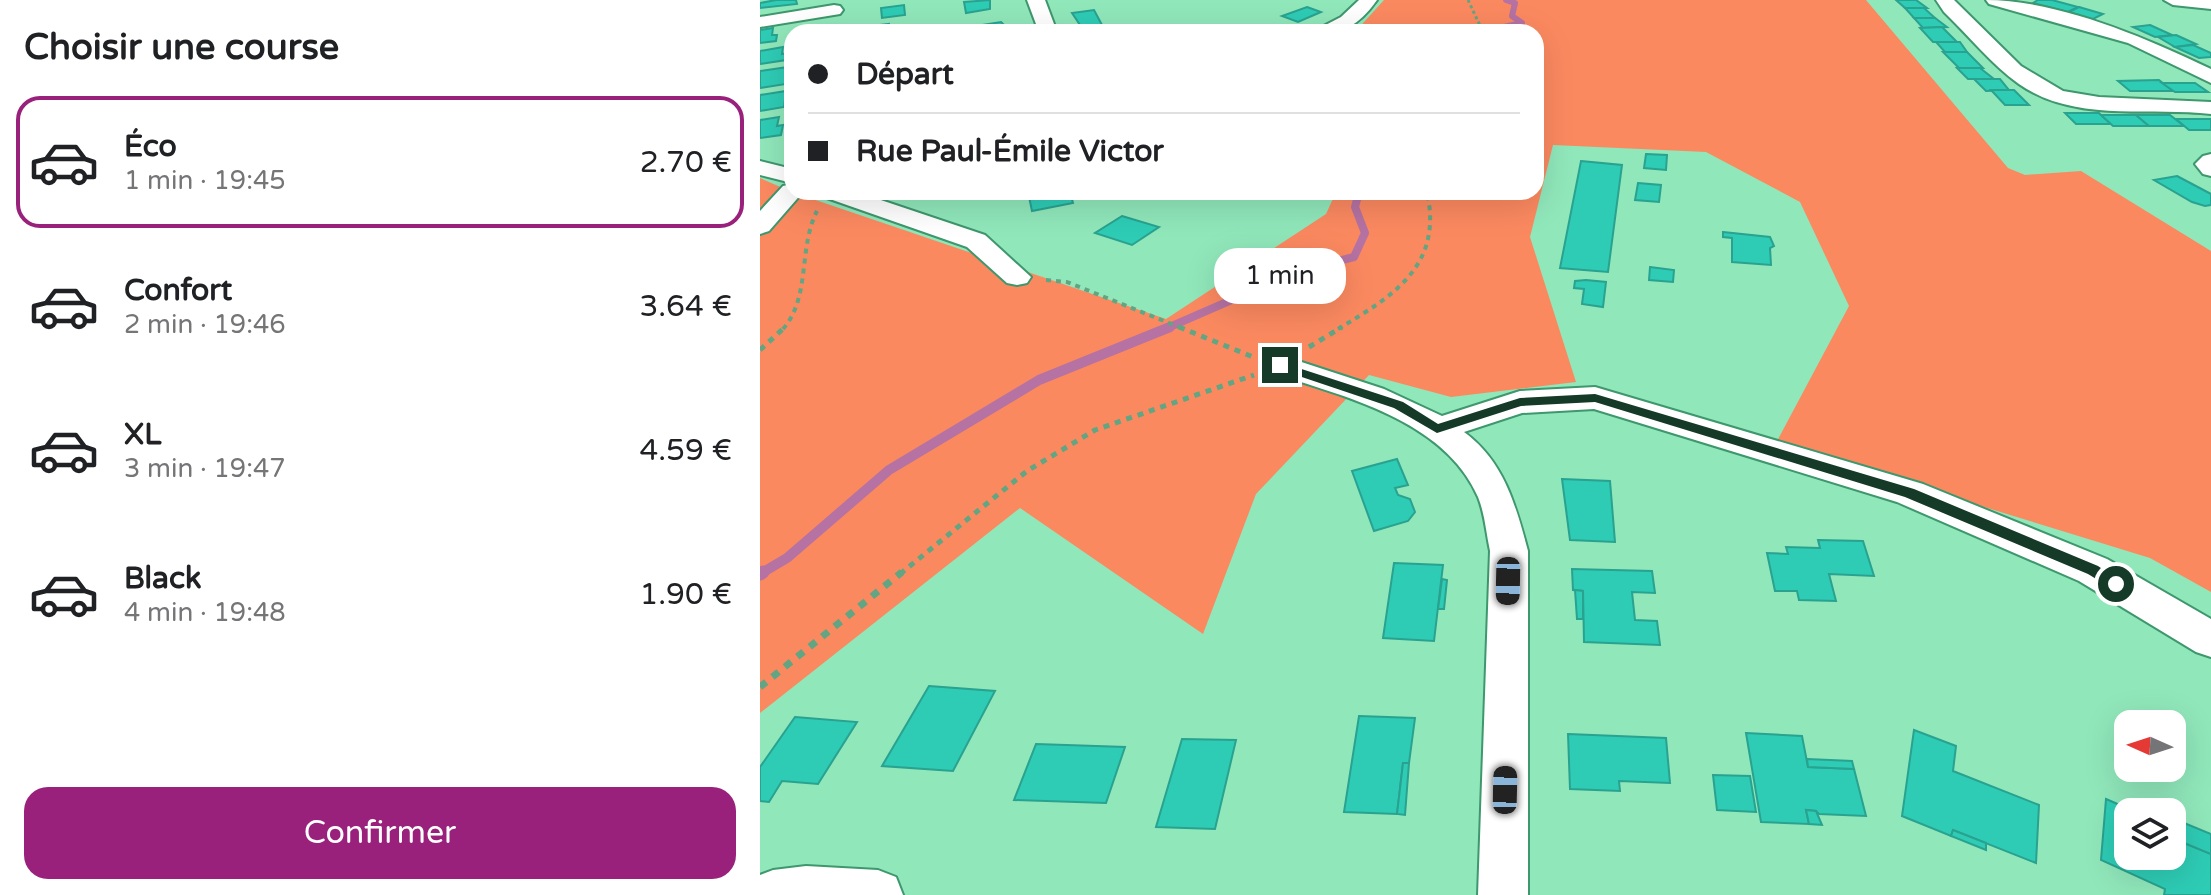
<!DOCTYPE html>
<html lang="fr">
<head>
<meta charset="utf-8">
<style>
  :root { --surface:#fff; --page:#f2f2f2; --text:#202124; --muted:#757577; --line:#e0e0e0; --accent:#99217b }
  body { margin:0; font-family:"Varela Round",sans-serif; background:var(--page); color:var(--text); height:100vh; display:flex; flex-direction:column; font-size:30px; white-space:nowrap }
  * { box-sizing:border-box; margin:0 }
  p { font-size:26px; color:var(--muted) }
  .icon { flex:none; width:44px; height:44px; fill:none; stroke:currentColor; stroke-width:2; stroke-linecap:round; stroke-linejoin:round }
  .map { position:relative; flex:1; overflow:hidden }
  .sheet { display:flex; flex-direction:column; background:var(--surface); width:760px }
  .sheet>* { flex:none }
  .top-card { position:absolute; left:24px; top:24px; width:760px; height:176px; border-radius:24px; box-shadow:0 8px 32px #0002; display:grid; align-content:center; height:176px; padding:0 24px; background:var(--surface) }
  .needle { width:52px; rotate:273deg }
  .buttons { position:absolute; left:1354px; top:710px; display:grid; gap:16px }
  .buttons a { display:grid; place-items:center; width:72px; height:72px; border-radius:16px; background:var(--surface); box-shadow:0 8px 32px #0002; font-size:40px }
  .end { position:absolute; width:36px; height:36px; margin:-18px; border:10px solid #153a28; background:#fff; box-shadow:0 0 0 4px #fff }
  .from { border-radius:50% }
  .bubble { position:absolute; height:56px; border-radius:24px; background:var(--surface); box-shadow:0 8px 32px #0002; font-size:26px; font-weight:600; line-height:56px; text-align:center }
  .car { position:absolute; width:24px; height:48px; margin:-24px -12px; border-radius:10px; box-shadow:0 0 6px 2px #0007; background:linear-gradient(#222 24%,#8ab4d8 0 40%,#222 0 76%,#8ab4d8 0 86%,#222 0) }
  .top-card b { display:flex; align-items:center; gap:28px; height:76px; font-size:30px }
  .top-card b+b { border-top:2px solid var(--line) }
  .top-card i { width:20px; height:20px; background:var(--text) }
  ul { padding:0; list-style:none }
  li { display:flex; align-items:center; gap:24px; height:132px; margin:0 16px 12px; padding:0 8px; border:4px solid transparent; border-radius:24px }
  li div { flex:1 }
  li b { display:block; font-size:30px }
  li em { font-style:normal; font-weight:600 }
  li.selected { border-color:var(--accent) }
  li>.icon { width:72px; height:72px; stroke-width:1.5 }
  h2 { padding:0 24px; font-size:36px; line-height:96px }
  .primary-button { display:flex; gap:16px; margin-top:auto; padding:16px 24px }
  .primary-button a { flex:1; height:92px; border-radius:24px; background:var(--accent); color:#fff; font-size:32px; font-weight:600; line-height:92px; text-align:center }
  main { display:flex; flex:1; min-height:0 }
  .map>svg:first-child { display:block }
  .green { fill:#fb8960 }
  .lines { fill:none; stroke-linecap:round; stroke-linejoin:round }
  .stream-far3 { stroke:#b572a2; stroke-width:6 }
  .stream-far2 { stroke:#b572a2; stroke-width:8 }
  .stream-far1 { stroke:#b572a2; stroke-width:10 }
  .stream { stroke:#b572a2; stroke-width:13 }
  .building { fill:#2eccb5; stroke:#29a290; stroke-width:2 }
  .minor-casing { stroke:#3e976d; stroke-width:4 }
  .path-far3 { stroke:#61a583; stroke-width:3; stroke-dasharray:3 3; stroke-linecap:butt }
  .path-far2 { stroke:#61a583; stroke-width:4; stroke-dasharray:5 5; stroke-linecap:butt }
  .path-far1 { stroke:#61a583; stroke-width:5; stroke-dasharray:6 6; stroke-linecap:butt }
  .path { stroke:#61a583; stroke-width:7; stroke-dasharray:8 8; stroke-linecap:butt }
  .minor { fill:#fff; fill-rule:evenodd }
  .route { fill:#153a28 }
</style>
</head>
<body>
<main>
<section class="sheet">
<h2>Choisir une course</h2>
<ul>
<li class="selected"><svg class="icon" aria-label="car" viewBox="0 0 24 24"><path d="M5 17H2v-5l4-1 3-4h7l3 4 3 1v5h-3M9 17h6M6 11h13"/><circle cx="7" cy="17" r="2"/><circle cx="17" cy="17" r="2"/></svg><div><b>Éco</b><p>1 min · 19:45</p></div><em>2.70 €</em></li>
<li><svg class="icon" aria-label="car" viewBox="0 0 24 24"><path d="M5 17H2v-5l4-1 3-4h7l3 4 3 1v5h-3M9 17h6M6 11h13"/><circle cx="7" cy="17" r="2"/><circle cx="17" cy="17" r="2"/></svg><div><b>Confort</b><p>2 min · 19:46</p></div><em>3.64 €</em></li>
<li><svg class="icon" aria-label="car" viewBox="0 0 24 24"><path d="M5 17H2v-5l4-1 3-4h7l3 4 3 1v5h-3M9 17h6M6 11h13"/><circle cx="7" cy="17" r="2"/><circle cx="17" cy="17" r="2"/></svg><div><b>XL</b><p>3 min · 19:47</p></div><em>4.59 €</em></li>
<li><svg class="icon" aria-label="car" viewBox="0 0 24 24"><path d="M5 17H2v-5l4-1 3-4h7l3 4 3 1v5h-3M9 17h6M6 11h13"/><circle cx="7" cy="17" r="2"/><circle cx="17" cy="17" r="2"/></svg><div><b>Black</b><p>4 min · 19:48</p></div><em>1.90 €</em></li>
</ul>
<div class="primary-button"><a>Confirmer</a></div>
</section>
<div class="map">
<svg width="1451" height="895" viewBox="0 0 1451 895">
  <rect width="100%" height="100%" fill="#90e7ba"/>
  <!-- green -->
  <polygon class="green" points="624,0 1106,0 1248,168 1265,175 1321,171 1451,251 1451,592 1390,558 1016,443 1089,306 1040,202 946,152 793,145 770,237 816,382 691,397 609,375 496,494 443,634 260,508 0,713 0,178 32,192 406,319 566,214 576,192 776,192 776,32 595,32"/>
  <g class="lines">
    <!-- stream-far3 -->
    <polyline class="stream-far3" points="740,32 744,27 762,23 752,16 755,3 746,0"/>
    <!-- stream-far2 -->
    <polyline class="stream-far2" points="405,329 538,271 594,257 605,233 595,207 599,192"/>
    <!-- stream-far1 -->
    <polyline class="stream-far1" points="0,574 27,558 129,470 279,380 410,327"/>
    <!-- stream -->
    <polyline class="stream" points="0,574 3,572"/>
  </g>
  <!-- building -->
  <g class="building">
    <polygon points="16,0 36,0 37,4 0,8 0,3"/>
    <polygon points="230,0 230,9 206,13 204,2"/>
    <polygon points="1136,0 1156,0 1167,8 1145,8"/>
    <polygon points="1278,0 1292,0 1318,7 1308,12 1273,3"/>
    <polygon points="144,5 145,15 122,18 121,8"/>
    <polygon points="547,7 561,12 538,22 522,16"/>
    <polygon points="1319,7 1343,14 1333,19 1309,12"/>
    <polygon points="1145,8 1164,8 1175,18 1154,18"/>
    <polygon points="334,10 342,25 322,28 312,13"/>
    <polygon points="1154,18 1175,18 1187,27 1163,28"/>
    <polygon points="241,22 248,29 245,32 210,32 209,27"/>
    <polygon points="129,24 129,32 104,32 104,27"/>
    <polygon points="1390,25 1412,35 1395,37 1373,27"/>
    <polygon points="1182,27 1197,42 1173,42 1160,28"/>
    <polygon points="13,28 12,35 17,35 16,41 0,43 0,30"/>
    <polygon points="1416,35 1436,44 1415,47 1398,37"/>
    <polygon points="1176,42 1200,42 1207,52 1185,52"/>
    <polygon points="1433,45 1451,53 1451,57 1439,58 1415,47"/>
    <polygon points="23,47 22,54 27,53 26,60 0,64 0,51"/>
    <polygon points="1183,52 1207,52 1223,68 1199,68"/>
    <polygon points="28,67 26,84 0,88 0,71"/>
    <polygon points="1197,68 1220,68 1234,79 1208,79"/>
    <polygon points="1214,79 1240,79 1249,90 1226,91"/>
    <polygon points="1399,80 1413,91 1370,91 1358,81"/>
    <polygon points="1402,83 1435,83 1448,92 1415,92"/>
    <polygon points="1231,90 1254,90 1269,105 1245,105"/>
    <polygon points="26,91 24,107 0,111 0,95"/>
    <polygon points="1305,113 1339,113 1351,124 1316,124"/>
    <polygon points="1341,115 1376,115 1389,126 1353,126"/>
    <polygon points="1376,115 1410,115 1424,126 1389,126"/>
    <polygon points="19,117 17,126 23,125 21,135 0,138 0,120"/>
    <polygon points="1416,119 1451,119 1451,130 1429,130"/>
    <polygon points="886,154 907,155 906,170 884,168"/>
    <polygon points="821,161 862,165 848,272 800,268"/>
    <polygon points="1417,176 1451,194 1451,205 1445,206 1432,202 1394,180"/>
    <polygon points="878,183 901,185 899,202 875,200"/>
    <polygon points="268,192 310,192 313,203 272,211"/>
    <polygon points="362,216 399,227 372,245 335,233"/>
    <polygon points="963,232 1010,237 1014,246 1010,248 1011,265 972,262 972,238 963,237"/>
    <polygon points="890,267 914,270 913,282 889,280"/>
    <polygon points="826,280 846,282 843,307 822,304 824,289 814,288 815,281"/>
    <polygon points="637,459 648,485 635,488 638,495 650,499 655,512 648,521 614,531 592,471"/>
    <polygon points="802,479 850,481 855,542 810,540"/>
    <polygon points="1058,540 1103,541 1114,576 1069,574 1076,601 1039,600 1037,591 1015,591 1007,553 1028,554 1026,547 1060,548"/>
    <polygon points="634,563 683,565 674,641 623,638"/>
    <polygon points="812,569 892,571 895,593 872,592 875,620 897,621 900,645 824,642 823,591 813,590"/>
    <polygon points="682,579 687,580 684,609 678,609"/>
    <polygon points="815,590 823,591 823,619 817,619"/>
    <polygon points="169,686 235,691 193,771 122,766"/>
    <polygon points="599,716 655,718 649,763 643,763 637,814 584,812"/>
    <polygon points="35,717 97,722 58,784 22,781 9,802 0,801 0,767"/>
    <polygon points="1154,730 1196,746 1193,771 1279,805 1276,863 1193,830 1191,836 1142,816"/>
    <polygon points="986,733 1042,736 1048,767 1094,769 1106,816 1059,814 1056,811 1046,810 1049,824 1001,822"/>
    <polygon points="808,734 906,738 910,783 859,781 860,791 810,789"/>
    <polygon points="422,739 476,740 455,829 396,827"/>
    <polygon points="276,744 365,747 346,803 254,800"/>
    <polygon points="1047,759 1092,761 1094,769 1048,767"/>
    <polygon points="643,763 649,763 645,815 637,814"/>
    <polygon points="953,775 990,776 996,812 957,810"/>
    <polygon points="1346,799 1376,812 1368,812 1368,856 1412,856 1412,838 1451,854 1451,895 1404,895 1405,889 1341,860"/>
    <polygon points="1046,810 1056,811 1062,825 1049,824"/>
    <polygon points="1412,818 1451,834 1451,854 1412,838"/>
    <polygon points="1193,830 1226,843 1226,850 1191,836"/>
  </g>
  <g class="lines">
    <defs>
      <g id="minor">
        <polygon points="267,0 285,0 297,32 279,32"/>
        <path d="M599 0H617C597 28 584 32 552 32L581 17Z"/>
        <path d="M1176 0H1194L1261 66 1303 91 1339 97 1451 102V114C1388 107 1314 123 1259 84 1231 64 1209 36 1184 12Z"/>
        <path d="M1226 0C1298 0 1387 38 1451 69V83L1368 43 1229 4Z"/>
        <polygon points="1404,0 1451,0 1451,9 1413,5"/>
        <polygon points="74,5 80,6 83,10 80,14 0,27 0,17"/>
        <polygon points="1451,154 1451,176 1443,174 1435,164 1443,156"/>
        <polygon points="0,161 32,169 32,183 0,175"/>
        <polygon points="32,184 32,192 43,192 9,231 0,234 0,211 23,186"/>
        <polygon points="61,192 97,192 225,235 271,277 267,283 257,285 247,283 207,247 64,197"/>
        <path d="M520 355 624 389 682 416 760 391 835 387 1163 484 1347 559 1451 619V657L1436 652 1319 581 1137 502 834 409 762 413 704 432C744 461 756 506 768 551V895H718L730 551C726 533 725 514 718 497 684 419 582 396 509 372L505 365 509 358Z"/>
        <polygon points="46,866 118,870 136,877 143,895 0,895 0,875 13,870"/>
      </g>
    </defs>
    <!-- minor casing -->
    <use href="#minor" class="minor-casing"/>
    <!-- path-far3 -->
    <polyline class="path-far3" points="708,0 723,32"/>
    <!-- path-far2 -->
    <g class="path-far2">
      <polyline points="286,280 307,282 424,329"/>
      <path d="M23 329C51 297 38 248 57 211"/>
      <path d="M578 329C635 295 683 265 667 192"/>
    </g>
    <!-- path-far1 -->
    <g class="path-far1">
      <polyline points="419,327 493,357"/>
      <polyline points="549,347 582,327"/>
      <polyline points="0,350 25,327"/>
      <polyline points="140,574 267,471 335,430 494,375"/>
    </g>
    <!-- path -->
    <polyline class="path" points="0,687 142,572"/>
    <!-- minor -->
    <use href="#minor" class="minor"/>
  </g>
  <!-- route -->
  <polygon class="route" points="520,362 643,402 678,424 760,398 835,394 1154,489 1338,566 1364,584 1362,588 1351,588 1328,574 1145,497 835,402 761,406 677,433 634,408 515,368 514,365"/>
</svg>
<div class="buttons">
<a><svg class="needle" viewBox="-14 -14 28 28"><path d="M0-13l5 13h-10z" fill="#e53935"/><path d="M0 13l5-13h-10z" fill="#757577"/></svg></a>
<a><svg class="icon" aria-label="layers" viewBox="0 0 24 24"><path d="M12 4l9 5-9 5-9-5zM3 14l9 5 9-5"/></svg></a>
</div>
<i class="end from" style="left:1356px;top:584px"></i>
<i class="end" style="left:520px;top:365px"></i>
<div class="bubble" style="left:454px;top:248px;width:132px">1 min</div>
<i class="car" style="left:748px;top:581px;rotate:181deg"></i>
<i class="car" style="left:745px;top:790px;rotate:1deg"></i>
<div class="top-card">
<b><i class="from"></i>Départ</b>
<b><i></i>Rue Paul-Émile Victor</b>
</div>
</div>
</main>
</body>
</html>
